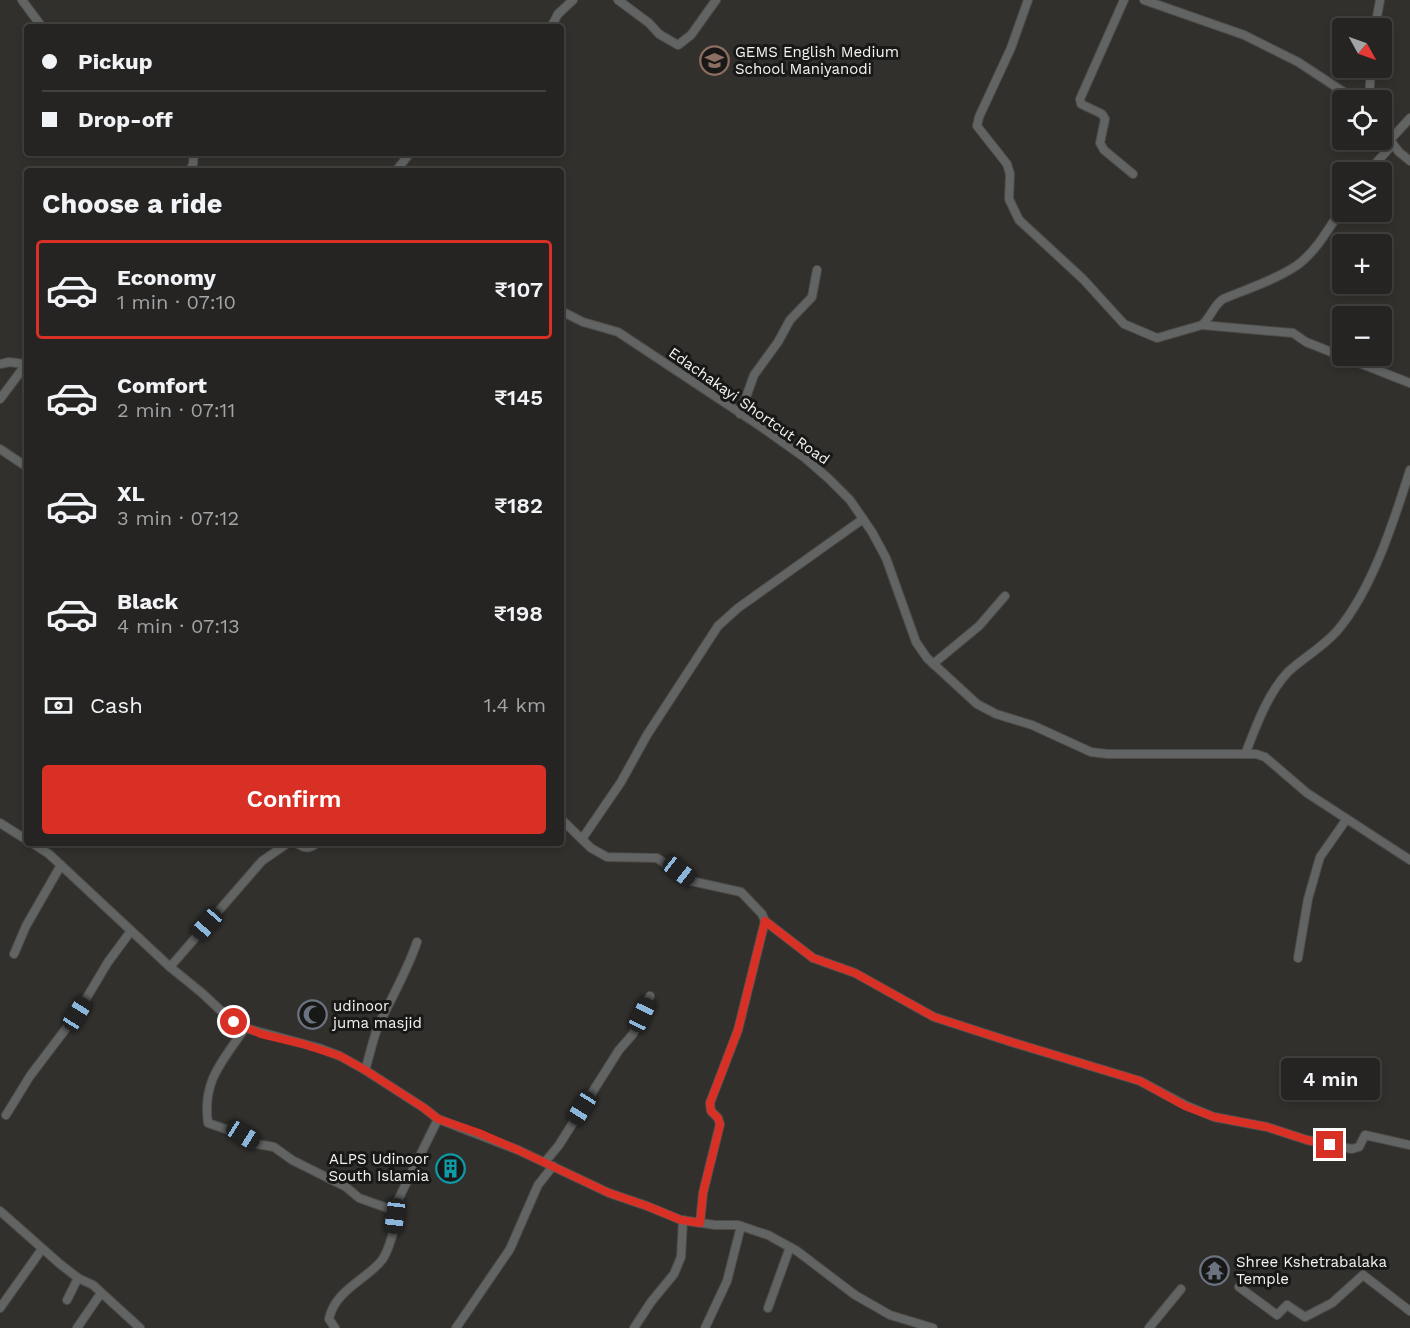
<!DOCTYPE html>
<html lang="en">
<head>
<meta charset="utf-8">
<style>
  :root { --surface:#252422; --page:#2d2c2a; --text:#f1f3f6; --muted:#a3a4a5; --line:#424140; --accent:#d93025 }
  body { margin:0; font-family:"Work Sans",sans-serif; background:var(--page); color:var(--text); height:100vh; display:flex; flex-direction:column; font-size:22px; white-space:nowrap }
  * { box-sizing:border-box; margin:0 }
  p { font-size:20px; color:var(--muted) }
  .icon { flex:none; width:33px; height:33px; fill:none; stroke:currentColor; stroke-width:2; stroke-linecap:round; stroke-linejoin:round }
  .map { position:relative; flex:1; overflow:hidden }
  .panel { position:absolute; left:24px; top:168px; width:540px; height:678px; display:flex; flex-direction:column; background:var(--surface); border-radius:6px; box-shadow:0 3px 9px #0003,0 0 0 2px var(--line) }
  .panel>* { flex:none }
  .top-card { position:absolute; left:24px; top:24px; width:540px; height:132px; border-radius:6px; box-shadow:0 3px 9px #0003,0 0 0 2px var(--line); display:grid; align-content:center; height:132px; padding:0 18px; background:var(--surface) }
  .needle { width:39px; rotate:130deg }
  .tools { position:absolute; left:1332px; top:18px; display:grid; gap:12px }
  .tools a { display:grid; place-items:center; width:60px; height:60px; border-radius:6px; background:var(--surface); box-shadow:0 3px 9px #0003,0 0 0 2px var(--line); font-size:30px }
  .end { position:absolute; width:27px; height:27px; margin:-14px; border:8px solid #d93025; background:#fff; box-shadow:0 0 0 3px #fff }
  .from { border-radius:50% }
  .bubble { position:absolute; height:42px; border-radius:6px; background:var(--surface); box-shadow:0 3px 9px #0003,0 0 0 2px var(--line); font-size:20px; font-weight:600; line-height:42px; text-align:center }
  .car { position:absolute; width:18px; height:36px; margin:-18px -9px; border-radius:8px; box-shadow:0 0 4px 2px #0007; background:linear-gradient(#222 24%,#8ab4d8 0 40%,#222 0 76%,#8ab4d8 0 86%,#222 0) }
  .top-card b { display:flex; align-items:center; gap:21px; height:57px; font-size:22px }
  .top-card b+b { border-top:2px solid var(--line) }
  .top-card i { width:15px; height:15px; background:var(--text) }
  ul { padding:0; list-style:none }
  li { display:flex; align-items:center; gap:18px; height:99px; margin:0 12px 9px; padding:0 6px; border:3px solid transparent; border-radius:6px }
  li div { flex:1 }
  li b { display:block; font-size:22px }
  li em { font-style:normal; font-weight:600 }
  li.on { border-color:var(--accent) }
  li>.icon { width:54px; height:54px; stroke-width:1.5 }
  h2 { padding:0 18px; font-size:27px; line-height:72px }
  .pay { display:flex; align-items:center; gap:15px; height:66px; padding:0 18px; font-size:22px }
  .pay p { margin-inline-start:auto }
  .cta { display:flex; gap:12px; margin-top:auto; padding:12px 18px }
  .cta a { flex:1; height:69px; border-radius:6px; background:var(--accent); color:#fff; font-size:24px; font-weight:600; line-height:69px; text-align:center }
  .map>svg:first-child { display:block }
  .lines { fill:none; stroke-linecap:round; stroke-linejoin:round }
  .minor-casing { stroke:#4c4b48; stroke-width:10 }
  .minor { stroke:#626463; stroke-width:8 }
  .route { stroke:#d93025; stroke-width:8 }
  .labels { text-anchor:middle; stroke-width:6; stroke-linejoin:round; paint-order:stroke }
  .poi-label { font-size:15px; fill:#f4f3f1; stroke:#181817; text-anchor:start }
  .street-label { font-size:15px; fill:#f4f3f1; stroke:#181817 }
</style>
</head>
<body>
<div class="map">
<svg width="1410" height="1328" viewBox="0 0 1410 1328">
  <rect width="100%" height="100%" fill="#31302d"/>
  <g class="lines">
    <defs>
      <g id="minor">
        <polyline points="22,0 42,27"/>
        <polyline points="618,0 649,23 659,34 678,45 691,35 716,0"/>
        <path d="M1028 0 1011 48 979 117 977 126 1007 164 1010 174 1009 199 1019 220 1083 279 1124 324 1157 338 1202 325C1211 317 1213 306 1223 299 1247 289 1273 281 1296 266 1315 253 1330 227 1342 208"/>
        <polyline points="1124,0 1080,99 1081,104 1102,114 1105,119 1100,143 1104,150 1133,174"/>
        <polyline points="1144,0 1244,35 1298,62 1356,100"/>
        <polyline points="551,27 558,14 573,0"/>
        <polyline points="1375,28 1380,0"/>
        <polyline points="1369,100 1371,68"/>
        <polyline points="1382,130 1399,152 1410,161"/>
        <polyline points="1390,140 1410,118"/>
        <polyline points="190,171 193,164 194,153"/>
        <polyline points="396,171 410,153"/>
        <polyline points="1368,172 1393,144"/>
        <polyline points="561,311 583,322 618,332 760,426 805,458 829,479 850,500 872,532 886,558 916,642 927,658 977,704 996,714 1032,725 1091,752 1107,754 1256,754 1265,757 1307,793 1410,860"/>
        <polyline points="1202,325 1293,333 1306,342 1410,383"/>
        <polyline points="0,364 9,362 25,364"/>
        <polyline points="0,399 27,363"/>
        <polyline points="740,414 754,375 778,342 790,320 812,297 817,270"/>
        <polyline points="0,449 27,467"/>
        <polyline points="933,664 979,626 1005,596"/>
        <path d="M1246 752C1256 726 1268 693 1288 672 1303 658 1323 647 1337 631 1372 590 1394 521 1410 470"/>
        <polyline points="561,819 591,848 607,857 657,858 691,881 741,892 762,914 765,921 813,958 855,973 934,1017 1008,1041 1140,1081 1185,1105 1214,1117 1267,1127 1307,1140 1352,1149 1359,1147 1365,1135 1410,1145"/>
        <polyline points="0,823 27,840"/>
        <polyline points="582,839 621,782 647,735 718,626 738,608 863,519"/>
        <polyline points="32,843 49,854 170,967 202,993 219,1009 245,1028 319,1048 340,1056 365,1070 424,1108 438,1119 518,1150 609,1193 647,1206 681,1220 715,1225 738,1225 768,1235 797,1251 855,1295 890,1315 933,1328"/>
        <path d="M297 843C304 849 310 849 317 843"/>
        <polyline points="14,954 26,926 61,865"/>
        <polyline points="1298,958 1308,899 1320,857 1346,820"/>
        <polyline points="170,967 262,861 288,843"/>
        <path d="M245 1028C223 1061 202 1080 208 1123L243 1135 257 1144 274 1147 292 1160 346 1187 359 1198 393 1210"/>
        <path d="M365 1070C370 1055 373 1038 379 1024 392 997 407 971 417 942"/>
        <polyline points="6,1115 30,1076 77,1014 108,962 131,931"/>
        <polyline points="545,1162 559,1145 619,1050 633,1034 650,996"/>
        <polyline points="0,1211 60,1264 78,1278 93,1285 140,1328"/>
        <polyline points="700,1223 703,1193 720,1124 718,1118 711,1111 710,1103 738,1030 765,921"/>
        <polyline points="1239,1287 1277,1315 1287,1305 1305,1317 1332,1303 1363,1275 1410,1311"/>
        <polyline points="67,1300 78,1278"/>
        <polyline points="0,1308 42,1249"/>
        <polyline points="768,1308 790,1247"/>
        <polyline points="77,1328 101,1293"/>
        <path d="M335 1328 329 1319C335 1290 366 1280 382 1260 388 1252 390 1242 393 1233 395 1225 396 1218 393 1210L438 1119"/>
        <polyline points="456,1328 510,1249 538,1185 553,1166"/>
        <polyline points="634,1328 651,1302 674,1274 681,1257 683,1220"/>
        <polyline points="705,1328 727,1281 741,1226"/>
        <polyline points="1149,1328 1181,1289"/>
      </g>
    </defs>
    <!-- minor casing -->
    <use href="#minor" class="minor-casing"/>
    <!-- minor -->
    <use href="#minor" class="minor"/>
  </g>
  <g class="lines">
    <!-- route -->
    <polyline class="route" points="234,1022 261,1034 303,1044 340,1056 365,1070 424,1108 438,1119 479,1133 518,1150 609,1193 647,1206 681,1220 700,1223 703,1193 720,1125 718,1118 711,1111 710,1103 738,1030 765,921 813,958 855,973 934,1017 1008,1041 1140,1081 1185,1106 1214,1117 1267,1127 1307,1140 1330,1145"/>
  </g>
  <!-- icons -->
  <defs>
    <symbol id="school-ring" viewBox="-11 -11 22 22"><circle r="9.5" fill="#181817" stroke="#8d6e63" stroke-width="1.5"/><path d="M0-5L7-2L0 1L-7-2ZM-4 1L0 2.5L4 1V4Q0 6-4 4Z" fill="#8d6e63"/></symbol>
    <symbol id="mosque-ring" viewBox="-11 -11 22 22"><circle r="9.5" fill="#181817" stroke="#6b7280" stroke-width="1.5"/><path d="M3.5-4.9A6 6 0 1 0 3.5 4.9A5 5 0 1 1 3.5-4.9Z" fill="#6b7280"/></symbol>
    <symbol id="building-ring" viewBox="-11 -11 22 22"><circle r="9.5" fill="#181817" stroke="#0f9aa8" stroke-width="1.5"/><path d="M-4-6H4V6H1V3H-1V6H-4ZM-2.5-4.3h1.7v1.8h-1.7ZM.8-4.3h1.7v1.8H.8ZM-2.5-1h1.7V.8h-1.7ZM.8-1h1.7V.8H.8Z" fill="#0f9aa8"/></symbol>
    <symbol id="temple-ring" viewBox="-11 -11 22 22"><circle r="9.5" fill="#181817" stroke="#6b7280" stroke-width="1.5"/><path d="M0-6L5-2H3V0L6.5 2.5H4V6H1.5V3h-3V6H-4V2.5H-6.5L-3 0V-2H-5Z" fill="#6b7280"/></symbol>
  </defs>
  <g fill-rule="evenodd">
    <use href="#school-ring" x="698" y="44" width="33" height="33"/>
    <use href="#mosque-ring" x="296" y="998" width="33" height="33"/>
    <use href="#building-ring" x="434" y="1152" width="33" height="33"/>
    <use href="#temple-ring" x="1198" y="1254" width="33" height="33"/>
  </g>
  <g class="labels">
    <!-- poi labels -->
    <g class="poi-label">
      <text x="735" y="57">GEMS English Medium<tspan x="735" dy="17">School Maniyanodi</tspan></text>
      <text x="333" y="1011">udinoor<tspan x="333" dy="17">juma masjid</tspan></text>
      <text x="429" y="1164" text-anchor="end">ALPS Udinoor<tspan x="429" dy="17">South Islamia</tspan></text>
      <text x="1236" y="1267">Shree Kshetrabalaka<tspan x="1236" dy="17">Temple</tspan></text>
    </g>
    <!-- street labels -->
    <g class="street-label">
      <text transform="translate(749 406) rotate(35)" y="5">Edachakayi Shortcut Road</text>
    </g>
  </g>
</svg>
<div class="tools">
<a><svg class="needle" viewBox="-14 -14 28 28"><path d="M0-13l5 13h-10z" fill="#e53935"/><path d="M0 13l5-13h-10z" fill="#a3a4a5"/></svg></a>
<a><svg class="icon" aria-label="locate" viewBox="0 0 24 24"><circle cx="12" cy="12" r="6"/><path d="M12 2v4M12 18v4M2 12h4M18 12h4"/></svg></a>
<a><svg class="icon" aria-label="layers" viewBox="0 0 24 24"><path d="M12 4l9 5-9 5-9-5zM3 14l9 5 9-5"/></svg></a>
<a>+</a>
<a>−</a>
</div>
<i class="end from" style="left:234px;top:1022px"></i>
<i class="end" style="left:1330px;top:1145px"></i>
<div class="bubble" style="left:1281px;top:1058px;width:99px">4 min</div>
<i class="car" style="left:679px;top:871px;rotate:128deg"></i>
<i class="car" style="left:207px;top:924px;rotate:221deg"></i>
<i class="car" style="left:77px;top:1014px;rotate:32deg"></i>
<i class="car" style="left:642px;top:1015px;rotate:25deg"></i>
<i class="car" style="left:582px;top:1108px;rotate:212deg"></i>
<i class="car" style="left:243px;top:1135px;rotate:122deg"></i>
<i class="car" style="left:395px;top:1216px;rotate:187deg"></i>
<div class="top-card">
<b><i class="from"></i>Pickup</b>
<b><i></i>Drop-off</b>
</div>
<section class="panel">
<h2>Choose a ride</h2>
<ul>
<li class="on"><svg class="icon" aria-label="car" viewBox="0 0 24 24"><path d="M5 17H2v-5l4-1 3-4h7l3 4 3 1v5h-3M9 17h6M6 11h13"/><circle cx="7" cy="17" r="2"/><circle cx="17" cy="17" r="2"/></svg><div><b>Economy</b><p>1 min · 07:10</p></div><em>₹107</em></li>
<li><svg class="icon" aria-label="car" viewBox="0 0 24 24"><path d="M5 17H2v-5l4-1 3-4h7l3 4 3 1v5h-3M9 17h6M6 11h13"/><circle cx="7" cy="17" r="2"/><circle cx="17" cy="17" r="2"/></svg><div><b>Comfort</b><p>2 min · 07:11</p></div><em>₹145</em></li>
<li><svg class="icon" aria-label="car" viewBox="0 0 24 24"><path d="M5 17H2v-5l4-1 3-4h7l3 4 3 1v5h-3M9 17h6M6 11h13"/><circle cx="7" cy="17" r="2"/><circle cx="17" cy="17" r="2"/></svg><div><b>XL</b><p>3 min · 07:12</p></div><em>₹182</em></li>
<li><svg class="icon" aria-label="car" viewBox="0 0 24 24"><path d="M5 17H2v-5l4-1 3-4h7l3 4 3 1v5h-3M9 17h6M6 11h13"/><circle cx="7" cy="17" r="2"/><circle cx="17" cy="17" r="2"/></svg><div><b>Black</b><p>4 min · 07:13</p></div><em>₹198</em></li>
</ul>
<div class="pay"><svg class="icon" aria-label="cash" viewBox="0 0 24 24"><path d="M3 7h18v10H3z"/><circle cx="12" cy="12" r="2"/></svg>Cash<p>1.4 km</p></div>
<div class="cta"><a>Confirm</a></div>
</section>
</div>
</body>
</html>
